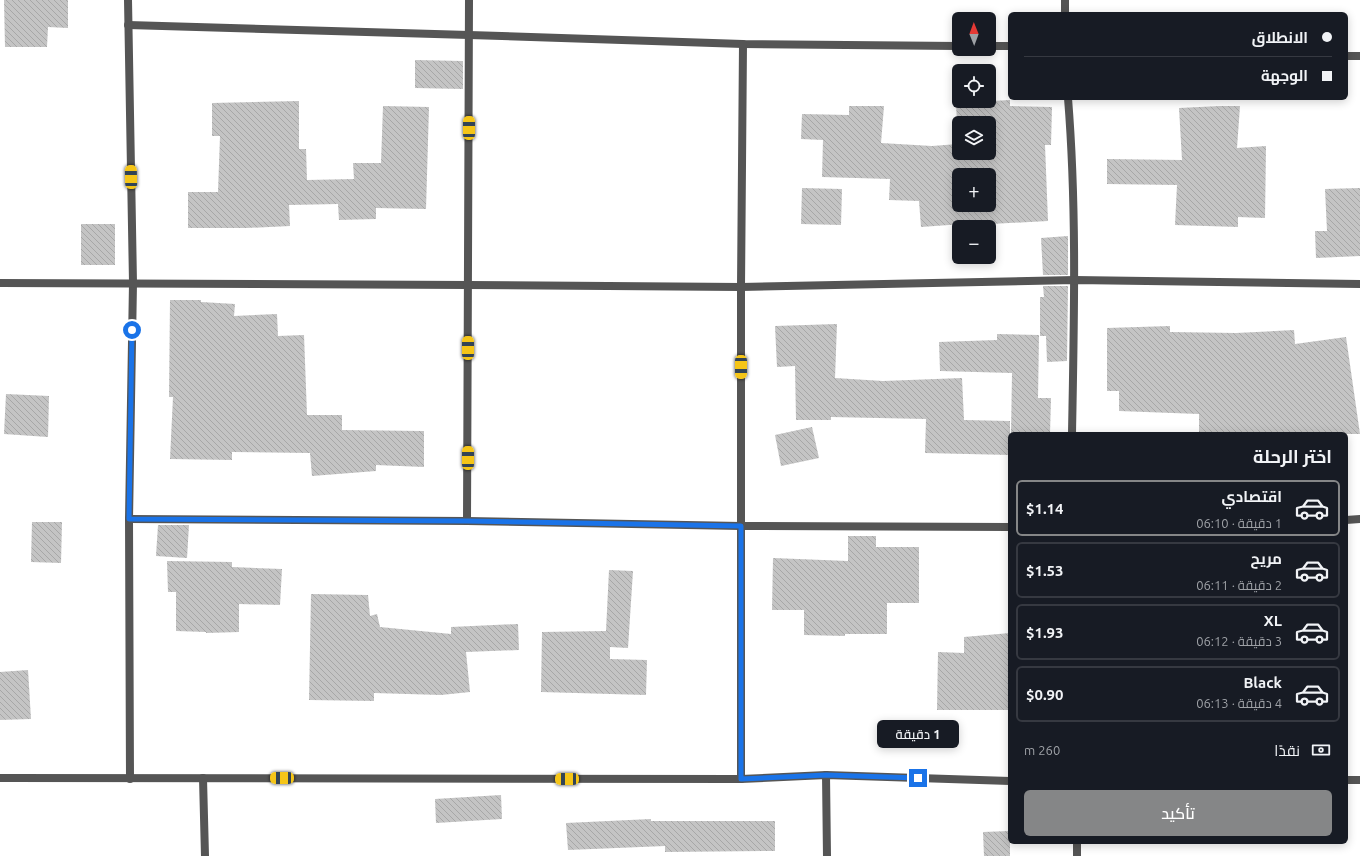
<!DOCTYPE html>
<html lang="ar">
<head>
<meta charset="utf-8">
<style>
  :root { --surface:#171b24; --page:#242831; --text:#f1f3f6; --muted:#9ea1a6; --line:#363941; --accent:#858687 }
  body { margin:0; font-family:Ubuntu,Cairo,sans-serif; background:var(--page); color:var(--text); direction:rtl; height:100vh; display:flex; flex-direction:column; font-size:15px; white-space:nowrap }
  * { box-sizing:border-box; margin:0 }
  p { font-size:13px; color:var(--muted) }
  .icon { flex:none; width:22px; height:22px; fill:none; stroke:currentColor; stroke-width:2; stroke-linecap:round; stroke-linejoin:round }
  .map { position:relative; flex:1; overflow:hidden; direction:ltr }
  .side { position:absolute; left:1008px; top:432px; width:340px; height:412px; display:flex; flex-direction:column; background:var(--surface); border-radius:6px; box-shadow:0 2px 10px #0003; direction:rtl }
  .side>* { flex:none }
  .guide { position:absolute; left:1008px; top:12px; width:340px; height:88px; border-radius:6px; box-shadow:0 2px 10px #0003; direction:rtl; display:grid; align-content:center; height:88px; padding:0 16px; background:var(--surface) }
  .needle { width:26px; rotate:359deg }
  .controls { position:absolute; left:952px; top:12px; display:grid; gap:8px }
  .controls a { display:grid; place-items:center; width:44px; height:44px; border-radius:6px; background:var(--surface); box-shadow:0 2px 10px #0003; font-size:20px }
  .end { position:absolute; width:18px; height:18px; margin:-9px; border:5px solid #1a73e8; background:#fff; box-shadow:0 0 0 2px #fff }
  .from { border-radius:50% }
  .bubble { position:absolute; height:28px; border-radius:6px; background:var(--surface); box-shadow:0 2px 10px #0003; font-size:13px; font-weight:600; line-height:28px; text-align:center; direction:rtl }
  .car { position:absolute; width:12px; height:24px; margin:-12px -6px; border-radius:5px; box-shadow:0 0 3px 1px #0007; background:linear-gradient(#f5c518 24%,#345 0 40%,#f5c518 0 76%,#345 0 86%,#f5c518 0) }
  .guide b { display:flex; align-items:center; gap:14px; height:38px; font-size:15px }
  .guide b+b { border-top:1px solid var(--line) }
  .guide i { width:10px; height:10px; background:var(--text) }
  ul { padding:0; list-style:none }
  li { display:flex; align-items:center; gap:12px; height:56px; margin:0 8px 6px; padding:0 8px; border:2px solid var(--line); border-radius:6px }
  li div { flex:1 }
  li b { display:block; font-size:15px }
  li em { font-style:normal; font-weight:600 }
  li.on { border-color:var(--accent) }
  li>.icon { width:36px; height:36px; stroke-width:1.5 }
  h2 { padding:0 16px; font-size:18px; line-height:48px }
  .pay { display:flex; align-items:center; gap:10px; height:44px; padding:0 16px; font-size:15px }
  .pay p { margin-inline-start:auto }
  .cta { display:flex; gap:8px; margin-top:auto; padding:8px 16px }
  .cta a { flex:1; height:46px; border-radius:6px; background:var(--accent); color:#fff; font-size:16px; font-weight:600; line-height:46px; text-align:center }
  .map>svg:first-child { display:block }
  .building { fill:url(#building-back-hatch); fill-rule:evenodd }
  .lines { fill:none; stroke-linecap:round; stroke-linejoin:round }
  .minor { stroke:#555; stroke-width:8 }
  .route { stroke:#1a73e8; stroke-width:5 }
</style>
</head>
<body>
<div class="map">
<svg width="1360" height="856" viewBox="0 0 1360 856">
  <defs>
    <pattern id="building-back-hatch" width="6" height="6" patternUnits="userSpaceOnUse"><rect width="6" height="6" fill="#c4c4c4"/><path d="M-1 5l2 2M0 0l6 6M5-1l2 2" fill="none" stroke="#a7a7a7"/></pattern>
  </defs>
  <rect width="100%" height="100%" fill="#fff"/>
  <!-- building -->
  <g class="building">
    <polygon points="4,0 68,0 68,28 48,27 47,47 5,47"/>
    <polygon points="415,60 463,61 463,89 415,88"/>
    <path d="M1010 100V106L1052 107 1051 145H1045L1048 221 991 224V222L921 227 919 201 889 200 890 179 822 177 823 140 801 139 802 114 849 115V106H884L881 143 932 146 958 144 956 103ZM959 123H989V153H959ZM959 175H989V205H959Z"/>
    <polygon points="299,101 299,149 306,149 307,180 354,179 353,163 381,163 383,106 429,107 426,209 376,208 376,219 339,220 338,204 289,205 290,226 246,228 188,228 188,192 218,192 220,136 212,136 212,103"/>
    <polygon points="1220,106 1240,106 1237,148 1266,146 1265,218 1238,217 1238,227 1175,225 1177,185 1107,184 1107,159 1182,160 1179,108"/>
    <polygon points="802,188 842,189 841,225 801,224"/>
    <polygon points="1360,188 1360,256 1316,258 1315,231 1327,231 1325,189"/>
    <rect x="81" y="224" width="34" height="41"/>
    <polygon points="1068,236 1068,275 1043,275 1041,238"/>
    <polygon points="1043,286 1068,286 1067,361 1047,362 1046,336 1040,336 1040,297 1044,297"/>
    <polygon points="170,300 201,300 201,302 235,304 234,316 277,314 278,336 304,335 307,415 342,415 342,430 424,431 424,467 376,465 376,471 312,476 310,453 232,452 232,460 170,459 173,397 169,397"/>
    <polygon points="837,324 835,378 883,381 962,378 964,420 1010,421 1010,455 925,453 926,419 831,417 831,420 796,420 795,366 777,367 775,326"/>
    <polygon points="1170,326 1170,332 1236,333 1294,330 1295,344 1346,337 1360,434 1199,434 1199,414 1119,411 1119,391 1107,391 1107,328"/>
    <polygon points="997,334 1039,335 1038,398 1051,398 1050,434 1011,434 1012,373 940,371 939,342 997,340"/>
    <polygon points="6,394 49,396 48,437 4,434"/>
    <polygon points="812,427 819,458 781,466 775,435"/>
    <polygon points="32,522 62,522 61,563 31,562"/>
    <polygon points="158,525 189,525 187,558 156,556"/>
    <polygon points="848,536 876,536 876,547 919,547 919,603 887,603 887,634 845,634 845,636 804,635 804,610 772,610 773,558 848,561"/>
    <polygon points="167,561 232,562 232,567 282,569 280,605 239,604 239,632 206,633 206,632 176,631 176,592 168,592"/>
    <polygon points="609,570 633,571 628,648 610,647 610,659 647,660 646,695 541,692 542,632 606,631"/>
    <polygon points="311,594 368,595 370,616 377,614 380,627 451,634 451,627 518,624 519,650 466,652 470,692 441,695 374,693 374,701 309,700"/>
    <polygon points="1010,633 1010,710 937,710 938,652 964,653 964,637"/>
    <polygon points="28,670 31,719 0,720 0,672"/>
    <polygon points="501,795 502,819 436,823 435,799"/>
    <polygon points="651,819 651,821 775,821 775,851 665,852 665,846 568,850 566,823"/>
    <polygon points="1010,831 1010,856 984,856 983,832"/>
  </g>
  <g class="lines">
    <!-- minor -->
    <g class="minor">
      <polyline points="128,0 133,283 129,519 130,779"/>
      <polyline points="1065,14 1065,0"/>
      <polyline points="128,25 469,35 743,44 959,46"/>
      <polyline points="989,46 1010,46"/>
      <polyline points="1346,56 1360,56"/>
      <path d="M1068 98C1077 210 1074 322 1072 434"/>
      <polyline points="0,283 468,285 741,287 1075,280 1360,284"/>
      <polyline points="129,519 467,521 741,526 1010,527"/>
      <polyline points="1346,520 1360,519"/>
      <polyline points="467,521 469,0"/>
      <polyline points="826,775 827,856"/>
      <polyline points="0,778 741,779 826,775 1010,781"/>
      <polyline points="203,778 205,856"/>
      <polyline points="741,779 741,287 743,44"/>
      <polyline points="1346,780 1360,780"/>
      <polyline points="1077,842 1077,856"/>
    </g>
  </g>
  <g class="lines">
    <!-- route -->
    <polyline class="route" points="132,330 129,519 467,521 741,526 741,779 826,775 918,778"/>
  </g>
</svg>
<div class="controls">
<a><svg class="needle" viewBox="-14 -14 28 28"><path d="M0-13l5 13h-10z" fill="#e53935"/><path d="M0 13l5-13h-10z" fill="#9ea1a6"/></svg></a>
<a><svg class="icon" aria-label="locate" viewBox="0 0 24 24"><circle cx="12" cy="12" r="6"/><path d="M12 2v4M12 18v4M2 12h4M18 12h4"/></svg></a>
<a><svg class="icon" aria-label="layers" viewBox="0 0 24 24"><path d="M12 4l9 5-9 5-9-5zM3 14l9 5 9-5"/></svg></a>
<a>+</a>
<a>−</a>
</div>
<i class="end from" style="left:132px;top:330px"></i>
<i class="end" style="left:918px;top:778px"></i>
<div class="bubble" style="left:877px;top:720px;width:82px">1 دقيقة</div>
<i class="car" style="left:469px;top:128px;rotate:0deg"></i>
<i class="car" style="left:131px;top:177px;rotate:359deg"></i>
<i class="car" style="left:468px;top:348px;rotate:0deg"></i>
<i class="car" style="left:741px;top:367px;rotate:180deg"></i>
<i class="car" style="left:468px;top:458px;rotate:0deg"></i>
<i class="car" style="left:282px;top:778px;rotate:270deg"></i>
<i class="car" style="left:567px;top:779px;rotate:270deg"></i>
<div class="guide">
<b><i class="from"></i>الانطلاق</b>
<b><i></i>الوجهة</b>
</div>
<section class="side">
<h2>اختر الرحلة</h2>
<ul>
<li class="on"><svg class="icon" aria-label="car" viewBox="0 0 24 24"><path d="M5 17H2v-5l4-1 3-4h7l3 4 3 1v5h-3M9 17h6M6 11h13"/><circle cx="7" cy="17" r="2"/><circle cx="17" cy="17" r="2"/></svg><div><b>اقتصادي</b><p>1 دقيقة · 06:10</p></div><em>$1.14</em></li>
<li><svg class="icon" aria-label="car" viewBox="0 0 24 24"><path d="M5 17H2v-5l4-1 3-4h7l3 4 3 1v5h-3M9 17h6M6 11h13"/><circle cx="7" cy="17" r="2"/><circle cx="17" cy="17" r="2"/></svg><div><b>مريح</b><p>2 دقيقة · 06:11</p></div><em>$1.53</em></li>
<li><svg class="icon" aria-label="car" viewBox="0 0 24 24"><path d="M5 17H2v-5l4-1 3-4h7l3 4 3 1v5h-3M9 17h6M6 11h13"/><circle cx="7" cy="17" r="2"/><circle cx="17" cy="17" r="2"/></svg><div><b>XL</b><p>3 دقيقة · 06:12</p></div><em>$1.93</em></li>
<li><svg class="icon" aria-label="car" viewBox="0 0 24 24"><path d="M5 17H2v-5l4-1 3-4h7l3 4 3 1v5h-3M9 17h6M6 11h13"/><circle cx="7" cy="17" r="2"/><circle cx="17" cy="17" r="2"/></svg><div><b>Black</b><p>4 دقيقة · 06:13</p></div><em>$0.90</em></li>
</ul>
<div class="pay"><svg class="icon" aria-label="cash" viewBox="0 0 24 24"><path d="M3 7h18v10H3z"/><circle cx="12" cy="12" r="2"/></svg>نقدًا<p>260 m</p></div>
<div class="cta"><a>تأكيد</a></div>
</section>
</div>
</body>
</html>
